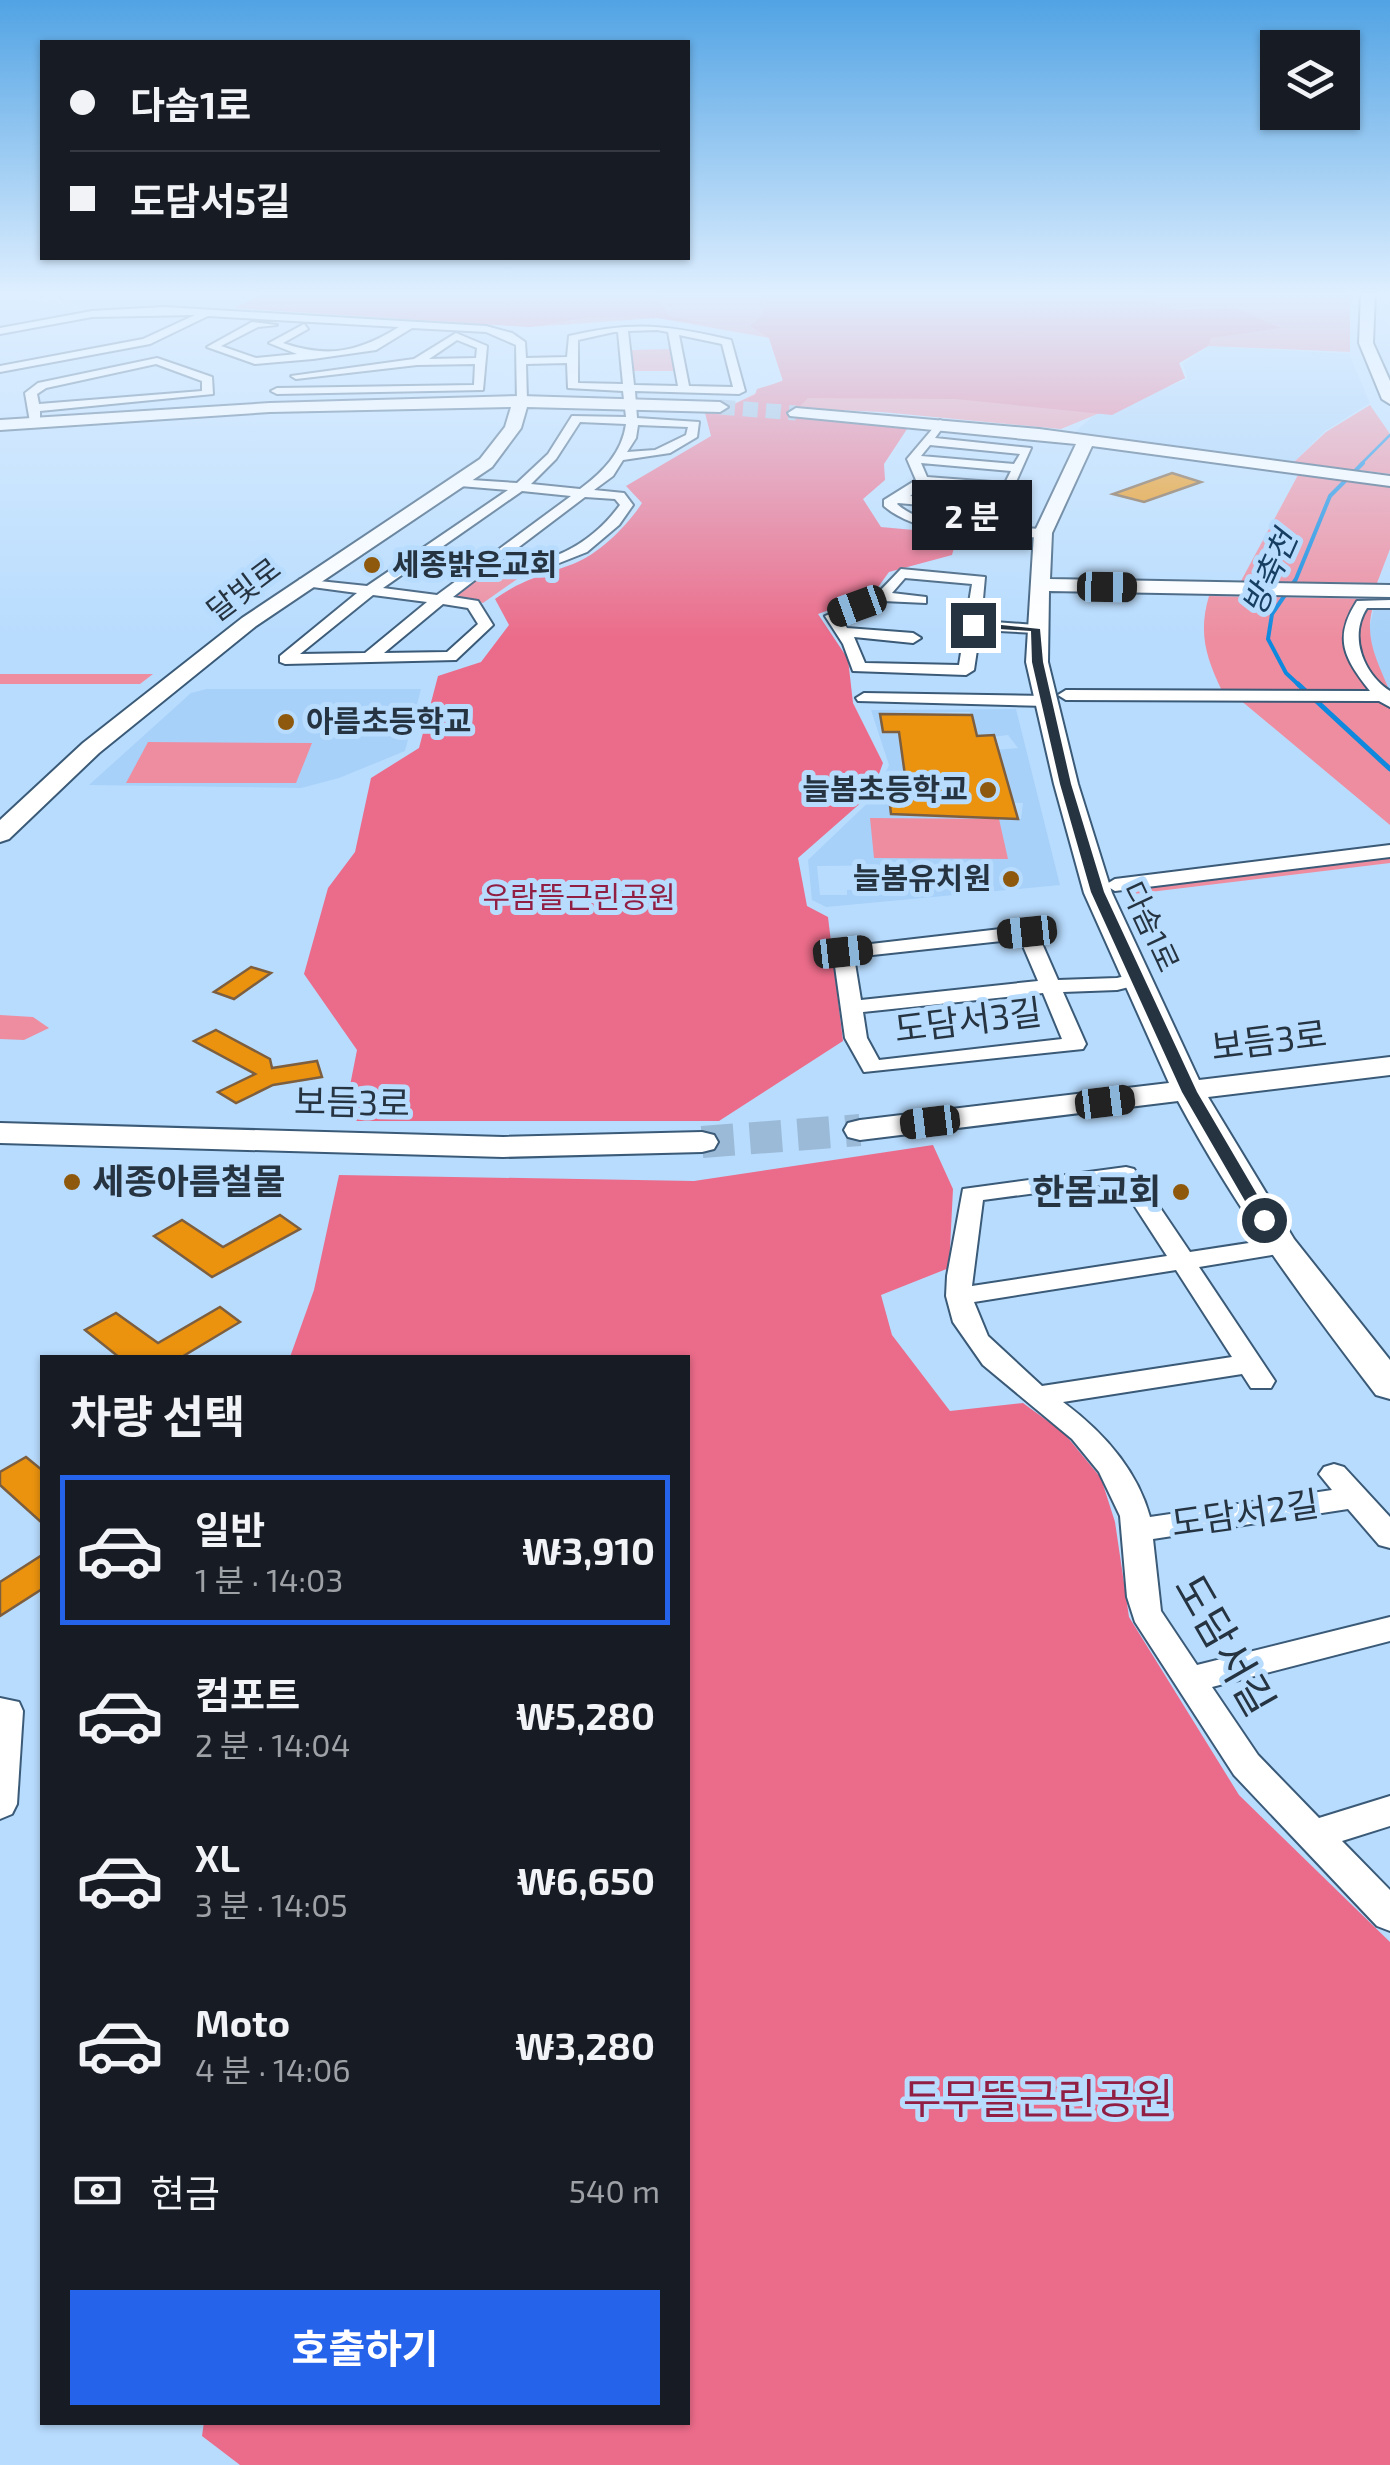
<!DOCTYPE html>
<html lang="ko">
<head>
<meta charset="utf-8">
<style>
  :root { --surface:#171b24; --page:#20242c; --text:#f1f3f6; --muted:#9ea1a6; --line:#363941; --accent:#2563eb }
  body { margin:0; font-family:"Exo 2","Noto Sans KR",sans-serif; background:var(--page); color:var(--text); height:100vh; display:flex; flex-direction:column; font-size:38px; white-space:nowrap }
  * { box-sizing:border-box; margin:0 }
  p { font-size:32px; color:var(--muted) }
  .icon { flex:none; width:55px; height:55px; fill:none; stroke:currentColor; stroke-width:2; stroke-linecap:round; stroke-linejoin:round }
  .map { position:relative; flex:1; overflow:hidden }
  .panel { position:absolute; left:40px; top:1355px; width:650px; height:1070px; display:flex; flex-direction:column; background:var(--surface); border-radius:0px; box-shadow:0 2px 8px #0004 }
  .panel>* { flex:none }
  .guide { position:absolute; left:40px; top:40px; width:650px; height:220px; border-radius:0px; box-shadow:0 2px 8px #0004; display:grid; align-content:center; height:220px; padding:0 30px; background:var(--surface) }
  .controls { position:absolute; left:1260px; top:30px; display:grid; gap:20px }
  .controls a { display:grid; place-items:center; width:100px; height:100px; border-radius:0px; background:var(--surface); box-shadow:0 2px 8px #0004; font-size:50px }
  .end { position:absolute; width:45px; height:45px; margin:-22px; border:12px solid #263442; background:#fff; box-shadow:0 0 0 5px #fff }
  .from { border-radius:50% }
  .bubble { position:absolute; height:70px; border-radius:0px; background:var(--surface); box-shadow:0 2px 8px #0004; font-size:32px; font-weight:700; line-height:70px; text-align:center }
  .car { position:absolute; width:30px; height:60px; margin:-30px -15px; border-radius:12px; box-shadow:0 0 8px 2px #0007; background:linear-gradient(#222 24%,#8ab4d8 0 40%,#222 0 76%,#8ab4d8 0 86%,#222 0) }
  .guide b { display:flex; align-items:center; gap:35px; height:95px; font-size:38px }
  .guide b+b { border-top:2px solid var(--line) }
  .guide i { width:25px; height:25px; background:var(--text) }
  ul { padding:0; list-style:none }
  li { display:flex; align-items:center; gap:30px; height:150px; margin:0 20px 15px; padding:0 10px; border:5px solid transparent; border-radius:0px }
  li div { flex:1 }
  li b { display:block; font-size:38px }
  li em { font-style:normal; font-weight:700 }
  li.selected { border-color:var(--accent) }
  li>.icon { width:90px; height:90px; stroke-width:1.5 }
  h2 { padding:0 30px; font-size:45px; line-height:120px }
  .pay { display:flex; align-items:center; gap:25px; height:110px; padding:0 30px; font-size:38px }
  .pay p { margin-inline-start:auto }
  .cta { display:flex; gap:20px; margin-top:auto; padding:20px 30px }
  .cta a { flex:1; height:115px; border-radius:0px; background:var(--accent); color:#fff; font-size:40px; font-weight:700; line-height:115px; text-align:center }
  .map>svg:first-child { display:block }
  .built { fill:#a7d1f9; fill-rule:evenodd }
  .green { fill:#ee8da0 }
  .forest { fill:#eb6c8a }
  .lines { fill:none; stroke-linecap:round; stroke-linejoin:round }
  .stream-far2 { stroke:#0f89de; stroke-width:2.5 }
  .stream-far1 { stroke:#0f89de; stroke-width:4 }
  .stream { stroke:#0f89de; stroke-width:5 }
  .building { fill:#eb930f; stroke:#7d5f3f; stroke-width:2.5 }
  .secondary-tunnel-far1 { stroke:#9bbad8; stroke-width:15; stroke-dasharray:15 8; stroke-linecap:butt }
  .secondary-tunnel { stroke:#9bbad8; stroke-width:32; stroke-dasharray:32 16; stroke-linecap:butt }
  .street-casing { stroke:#3a5a77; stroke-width:4 }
  .secondary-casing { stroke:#3a5a77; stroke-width:4 }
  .street { fill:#fff; fill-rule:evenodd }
  .secondary { fill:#fff; fill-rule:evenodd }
  .route { fill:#263442 }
  .poi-dot { fill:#8f590d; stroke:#b8dcfe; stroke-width:4 }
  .labels { text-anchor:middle; stroke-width:10; stroke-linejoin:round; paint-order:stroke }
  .far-poi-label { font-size:30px; font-weight:bold; fill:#263442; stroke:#b8dcfe; text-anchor:start }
  .far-street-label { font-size:30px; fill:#263442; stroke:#b8dcfe }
  .far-park-label { font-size:30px; fill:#911e43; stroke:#b8dcfe }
  .far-water-label { font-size:32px; font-style:italic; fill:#163f62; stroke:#b8dcfe }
  .street-label { font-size:35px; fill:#263442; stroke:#b8dcfe }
  .poi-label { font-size:35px; font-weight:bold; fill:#263442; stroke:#b8dcfe; text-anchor:start }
  .near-street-label { font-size:42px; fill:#263442; stroke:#b8dcfe }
  .near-park-label { font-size:42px; fill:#911e43; stroke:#b8dcfe }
</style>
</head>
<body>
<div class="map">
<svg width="1390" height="2465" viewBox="0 0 1390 2465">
  <rect width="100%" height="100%" fill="#b8dcfe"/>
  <!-- built -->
  <g class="built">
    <polygon points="0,293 8,293 76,313 0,327"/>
    <polygon points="33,293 266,293 235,308 151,306 90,311"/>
    <polygon points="1208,346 1349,354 1370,403 1325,431 1294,462 1074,433 1093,416 1188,379 1183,364"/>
    <polygon points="1376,599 1390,599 1390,691 1373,656 1369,629"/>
    <polygon points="207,689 421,689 405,751 339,778 301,788 89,785 191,693"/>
    <path d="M1016 709 1060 885 826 907 812 900 808 860 876 795 889 765 871 710ZM957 712H970L976 733 962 741 1008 735 1018 748 950 754 1003 802 1023 803 1021 819 891 814 889 797H908L917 732H884L881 714ZM907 865 909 873H961L965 889 847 890V895H820L817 866Z"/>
  </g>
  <!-- green -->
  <g class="green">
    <polygon points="266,293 1350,293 1350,352 1208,346 1179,363 1185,378 1061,429 882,412 732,405 783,380 769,338 657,318 530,327 235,308"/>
    <polygon points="672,349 675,371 632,371 630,350"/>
    <polygon points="1370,405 1390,434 1390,474 1294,462 1326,432"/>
    <polygon points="1298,475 1390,486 1390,549 1377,583 1241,581"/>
    <polygon points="490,571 523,575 483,603 451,595 480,573"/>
    <path d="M1209 596 1376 599C1361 634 1377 660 1390 692L1222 691C1206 657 1198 633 1209 596Z"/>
    <polygon points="0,674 153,674 140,684 0,684"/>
    <polygon points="1239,699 1390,701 1390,825"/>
    <polygon points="148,742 312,743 296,783 126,783"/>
    <polygon points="870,818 999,819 1008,859 874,858"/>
    <polygon points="1390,846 1390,863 1125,895 1119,879"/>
    <polygon points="0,1015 33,1017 49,1028 24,1040 0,1039"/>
  </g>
  <!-- forest -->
  <g class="forest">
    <polygon points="266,293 660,293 656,297 669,316 712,325 657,318 588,317 530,327 235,308"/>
    <path d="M756 293H1149L1148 299 1175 310 1235 308 1281 328 1211 338 1208 346 1179 363 1185 378 1112 415 956 399 808 398 789 417 909 426 884 464 885 480 863 499 881 527 958 534 952 555 889 572 873 594 818 614 848 659 853 703 883 763 872 793 798 858 807 906 828 917 843 1041 719 1121H343L357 1050 304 974 328 888 355 852 371 778 419 748 438 676 481 662 509 625 495 599C523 579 541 576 573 564 599 554 627 526 642 503L626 486 711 436 705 413 722 414 732 405 755 395 757 389 783 381 769 338 750 326 764 314Z"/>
    <polygon points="933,1145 953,1189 949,1268 881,1295 892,1335 950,1411 1023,1403 1064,1433 1101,1478 1115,1522 1129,1617 1239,1795 1390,1942 1390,2465 240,2465 202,2436 204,2422 688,2422 688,1358 290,1357 314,1290 339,1175 694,1181"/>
  </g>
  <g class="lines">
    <!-- stream-far2 -->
    <polyline class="stream-far2" points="1360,465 1390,435"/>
    <!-- stream-far1 -->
    <polyline class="stream-far1" points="1301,687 1286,673 1268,639 1272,614 1296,579 1330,496 1363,463"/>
    <!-- stream -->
    <polyline class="stream" points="1298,684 1390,769"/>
  </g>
  <!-- building -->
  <g class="building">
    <polygon points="1172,473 1201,482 1144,502 1113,494"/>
    <polygon points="880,714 972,715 977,736 994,735 1018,819 891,814 889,797 908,797 899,732 883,732"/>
    <polygon points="251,967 271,973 234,999 214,992"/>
    <polygon points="216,1030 270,1059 272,1068 317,1061 322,1077 273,1085 236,1103 218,1092 255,1074 194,1041"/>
    <polygon points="280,1215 300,1229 212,1277 154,1236 182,1220 223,1247"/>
    <polygon points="220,1307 240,1322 180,1358 120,1358 85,1330 116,1313 158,1343"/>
    <polygon points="26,1457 42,1470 42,1523 0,1485 0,1472"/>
    <polygon points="42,1555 42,1589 0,1616 0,1582"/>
  </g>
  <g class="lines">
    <!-- secondary-tunnel-far1 -->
    <polyline class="secondary-tunnel-far1" points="720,407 796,413"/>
    <!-- secondary-tunnel -->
    <polyline class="secondary-tunnel" points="702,1142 860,1130"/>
    <defs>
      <g id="street">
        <path d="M164 307 486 326 512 333 525 342 526 358 567 357 569 336C634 321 667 325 731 340L745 391 739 394 635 391 637 418 699 422 697 437 670 453 623 460 613 476 594 490 624 493 633 505 619 525 587 552 544 569 484 573 453 597 478 601 493 625 456 660 285 664 280 662V656L357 593 305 586 298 582 300 579 367 586 508 490 460 486 456 485V479L517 483 548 454 572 416 626 417 623 391 568 388 567 363 526 364 527 401 517 403 516 345 486 332 412 328 376 350 313 359 255 364 207 347 252 322 277 325 258 327 221 346 256 358 297 354 269 343 304 324 308 329 283 343C327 358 357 353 399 327L208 316 150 344 0 372V366L143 339 195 315 92 317 0 334V328L92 311ZM657 330 668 332 678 386 634 385 628 331ZM614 332H618L623 384 578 383V340ZM679 335 722 344 733 387 689 386ZM580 422 626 424C622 453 603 472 580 489L531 484 556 459ZM638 425 688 427 686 435 655 450 627 452 636 438ZM522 491 571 496 437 595 383 588ZM585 497 615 499 620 505C590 546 546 568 495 565ZM373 595 427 602 365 653 300 654ZM443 604 468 608 478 624 447 652 384 653Z"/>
        <path d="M456 333 487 346 483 390 277 394 271 391 277 388 474 385 475 364 417 365 296 379 291 376 414 359ZM457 340 477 348 476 358 429 359Z"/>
        <path d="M157 358 212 377 213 394 40 411V424L30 422 25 393 38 383ZM156 364 202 381V391L39 404 37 394 46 388Z"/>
        <path d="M940 420 946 423 935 438 1031 448 996 527 1043 529 1048 530V536C1005 541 917 536 884 506V500L916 480 907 459ZM930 445 1020 454 1014 464 921 456ZM921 463 1011 471 1005 483 927 477ZM925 484 1001 490 994 504 910 496ZM897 504 898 503 990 511 983 526C954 524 919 524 897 504Z"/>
        <path d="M901 569 985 577 981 621 1036 625 1043 629 1036 633 980 630 974 670 966 675 853 671 843 644 825 616 877 594ZM905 578 972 584 959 665 865 663 854 637 913 643 921 638 913 633 847 628 841 618 883 601 926 603V597L892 593Z"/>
        <path d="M1390 600V608H1367C1348 637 1364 674 1390 691V707L1379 701 1066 700 1058 695 1066 690 1370 691C1344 658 1333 638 1357 601Z"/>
        <polygon points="864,693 1047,696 1055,701 1047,706 858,701 856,698"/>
        <polygon points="1390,845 1390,857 1115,891 1105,885 1115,879"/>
        <path d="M1027 926 1037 932 1058 980 1117 978 1138 973 1148 979 1145 983 1117 990 1063 992 1086 1044 1083 1049 864 1072 845 1038 833 952 836 948ZM1020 939 1038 981 861 1000 854 957ZM1043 993 1062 1039 879 1060 867 1038 863 1012Z"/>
        <path d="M1126 1167 1134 1169 1190 1252 1281 1238 1290 1240 1294 1246 1290 1252 1199 1267 1275 1381 1271 1388H1251L1242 1374 1063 1402C1102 1431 1137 1469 1150 1517L1332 1490 1319 1474 1324 1467 1334 1464 1344 1467 1390 1517V1548L1379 1545 1348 1509 1153 1539 1161 1611 1197 1665 1390 1617V1641L1212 1687 1258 1755 1319 1818 1390 1796V1826L1342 1841 1390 1890V1931L1377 1926 1234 1775 1135 1622 1127 1597 1120 1516 1099 1472 1072 1439 983 1365 953 1322 946 1296 947 1276 963 1189ZM1119 1182 1167 1256 972 1286 983 1200ZM1176 1270 1232 1357 1042 1386 988 1336 974 1302Z"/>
        <polygon points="0,1698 19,1702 23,1711 17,1804 12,1814 0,1819"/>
      </g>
      <g id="secondary">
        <polygon points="1361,293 1375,293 1373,343 1390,381 1390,404 1382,399 1359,343"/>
        <polygon points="521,396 720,402 728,407 720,412 527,407 521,428 492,467 256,626 99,753 9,839 0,842 0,820 83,743 242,618 480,459 505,427 511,407 270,412 0,430 0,420 270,403"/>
        <path d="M796 408 1039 429 1390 476V486L1092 446 1052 533 1050 579 1390 585V597L1049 591 1048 662 1078 784 1112 893 1199 1080 1390 1057V1075L1208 1097 1294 1239 1390 1360V1399L1376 1395C1302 1298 1236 1209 1178 1101L860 1140 848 1137 844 1130 848 1123 860 1120 1169 1083 1084 893 1054 784 1026 662 1034 533 1076 444 790 416 788 413Z"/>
        <polygon points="0,1123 503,1137 702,1132 714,1135 718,1142 714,1149 702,1152 503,1157 0,1143"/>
      </g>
    </defs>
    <!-- street casing -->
    <use href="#street" class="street-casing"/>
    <!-- secondary casing -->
    <use href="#secondary" class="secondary-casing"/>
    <!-- street -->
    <use href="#street" class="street"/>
    <!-- secondary -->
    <use href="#secondary" class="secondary"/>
  </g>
  <!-- sky -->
  <linearGradient id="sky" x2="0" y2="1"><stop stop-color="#51a3e4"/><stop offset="0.46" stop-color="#dfefff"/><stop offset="1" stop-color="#dfefff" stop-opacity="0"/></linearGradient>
  <rect width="1390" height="638" fill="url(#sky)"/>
  <!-- route -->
  <polygon class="route" points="973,622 1040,629 1043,662 1071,784 1104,892 1197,1092 1272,1220 1270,1223 1256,1220 1182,1092 1091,892 1060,784 1032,662 1031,631 969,627"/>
  <!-- markers -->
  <g class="poi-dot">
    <circle cx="372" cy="565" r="10"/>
    <circle cx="286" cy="722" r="10"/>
    <circle cx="988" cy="790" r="10"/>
    <circle cx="1011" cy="879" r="10"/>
    <circle cx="72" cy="1182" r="10"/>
    <circle cx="1181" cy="1192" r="10"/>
  </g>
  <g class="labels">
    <!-- far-poi labels -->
    <g class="far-poi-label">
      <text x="392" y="575">세종밝은교회</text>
      <text x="306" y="732">아름초등학교</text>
      <text x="968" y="800" text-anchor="end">늘봄초등학교</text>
      <text x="991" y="889" text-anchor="end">늘봄유치원</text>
    </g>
    <!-- far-street labels -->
    <g class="far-street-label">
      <text transform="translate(244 590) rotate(-37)" y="10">달빛로</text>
      <text transform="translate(1150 927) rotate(65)" y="10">다솜1로</text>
    </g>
    <!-- far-park labels -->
    <g class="far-park-label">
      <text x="579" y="908">우람뜰근린공원</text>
    </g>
    <!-- far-water labels -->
    <g class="far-water-label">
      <text transform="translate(1270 573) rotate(-66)" y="11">방축천</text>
    </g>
    <!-- street labels -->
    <g class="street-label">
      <text transform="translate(968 1021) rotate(-7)" y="12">도담서3길</text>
      <text transform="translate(1269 1041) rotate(-7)" y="12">보듬3로</text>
      <text transform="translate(352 1103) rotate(1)" y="12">보듬3로</text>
      <text transform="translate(1245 1514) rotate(-8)" y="12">도담서2길</text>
    </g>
    <!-- poi labels -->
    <g class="poi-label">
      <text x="92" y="1194">세종아름철물</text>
      <text x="1161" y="1204" text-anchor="end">한몸교회</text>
    </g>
    <!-- near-street labels -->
    <g class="near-street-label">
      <text transform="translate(1225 1645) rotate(60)" y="15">도담서길</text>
    </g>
    <!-- near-park labels -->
    <g class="near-park-label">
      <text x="1038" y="2114">두무뜰근린공원</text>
    </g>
  </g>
</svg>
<div class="controls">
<a><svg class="icon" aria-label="layers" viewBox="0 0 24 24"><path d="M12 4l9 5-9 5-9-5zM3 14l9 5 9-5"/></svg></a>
</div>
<i class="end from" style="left:1264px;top:1220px"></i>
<i class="end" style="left:973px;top:625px"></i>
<div class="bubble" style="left:912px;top:480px;width:120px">2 분</div>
<i class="car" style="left:1107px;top:587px;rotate:91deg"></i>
<i class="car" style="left:857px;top:606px;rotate:250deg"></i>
<i class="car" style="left:1027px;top:932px;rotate:264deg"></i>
<i class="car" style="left:843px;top:952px;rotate:84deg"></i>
<i class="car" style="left:1105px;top:1102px;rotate:83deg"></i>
<i class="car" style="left:930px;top:1122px;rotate:263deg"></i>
<div class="guide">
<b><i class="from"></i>다솜1로</b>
<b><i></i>도담서5길</b>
</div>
<section class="panel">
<h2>차량 선택</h2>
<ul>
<li class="selected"><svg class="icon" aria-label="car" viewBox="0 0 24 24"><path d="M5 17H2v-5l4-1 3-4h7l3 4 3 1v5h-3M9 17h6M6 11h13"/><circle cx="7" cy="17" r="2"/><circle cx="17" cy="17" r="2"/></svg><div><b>일반</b><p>1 분 · 14:03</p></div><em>₩3,910</em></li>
<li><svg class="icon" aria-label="car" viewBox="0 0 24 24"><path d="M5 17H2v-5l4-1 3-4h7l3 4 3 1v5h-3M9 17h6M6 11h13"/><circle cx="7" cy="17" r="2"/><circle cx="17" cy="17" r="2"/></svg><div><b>컴포트</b><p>2 분 · 14:04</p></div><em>₩5,280</em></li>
<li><svg class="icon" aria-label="car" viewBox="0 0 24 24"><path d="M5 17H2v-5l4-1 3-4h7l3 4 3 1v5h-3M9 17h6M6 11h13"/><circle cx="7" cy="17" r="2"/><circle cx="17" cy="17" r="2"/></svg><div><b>XL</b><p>3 분 · 14:05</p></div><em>₩6,650</em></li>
<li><svg class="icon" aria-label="car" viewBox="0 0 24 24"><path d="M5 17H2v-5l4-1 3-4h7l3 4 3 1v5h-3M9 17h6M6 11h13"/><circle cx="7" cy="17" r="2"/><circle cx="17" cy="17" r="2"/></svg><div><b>Moto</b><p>4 분 · 14:06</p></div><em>₩3,280</em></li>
</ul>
<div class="pay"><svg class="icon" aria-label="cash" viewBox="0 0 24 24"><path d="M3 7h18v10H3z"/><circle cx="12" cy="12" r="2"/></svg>현금<p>540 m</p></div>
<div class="cta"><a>호출하기</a></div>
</section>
</div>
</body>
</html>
